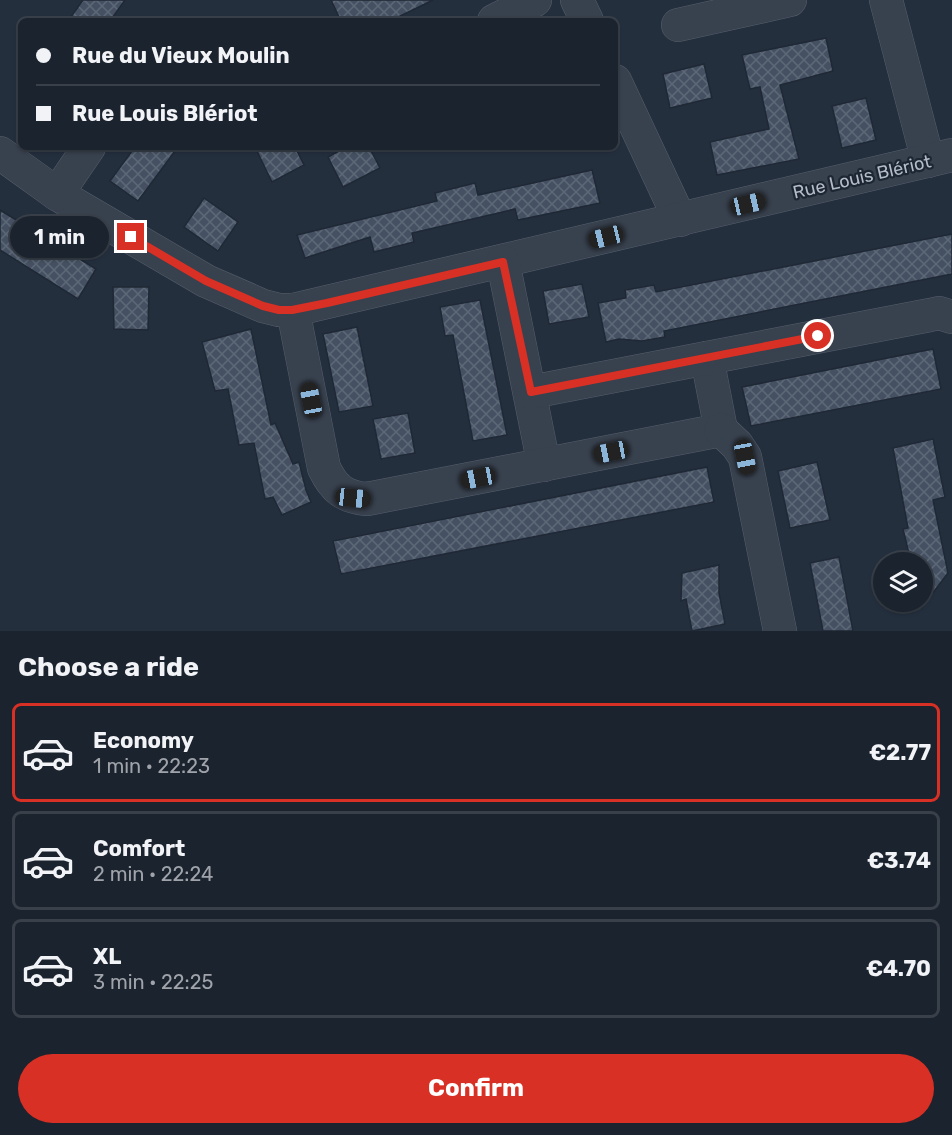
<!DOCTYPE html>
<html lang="en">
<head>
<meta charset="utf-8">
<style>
  :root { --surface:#1b232e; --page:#282f3a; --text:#f1f3f6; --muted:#a0a4aa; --line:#39404a; --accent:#d93025 }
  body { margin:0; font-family:Rubik,sans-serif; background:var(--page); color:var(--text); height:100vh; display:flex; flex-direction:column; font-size:22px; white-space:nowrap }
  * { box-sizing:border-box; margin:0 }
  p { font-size:20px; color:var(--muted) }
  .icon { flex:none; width:33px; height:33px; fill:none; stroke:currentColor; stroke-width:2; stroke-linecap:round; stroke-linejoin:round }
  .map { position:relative; height:631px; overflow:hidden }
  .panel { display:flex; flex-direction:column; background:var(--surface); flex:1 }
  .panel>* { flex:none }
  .guide { position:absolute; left:18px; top:18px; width:600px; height:132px; border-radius:9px; box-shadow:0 2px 4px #0004,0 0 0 2px var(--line); display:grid; align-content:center; height:132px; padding:0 18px; background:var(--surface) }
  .tools { position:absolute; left:873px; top:552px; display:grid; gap:12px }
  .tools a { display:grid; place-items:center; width:60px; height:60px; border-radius:50%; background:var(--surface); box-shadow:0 2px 4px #0004,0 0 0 2px var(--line); font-size:30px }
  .end { position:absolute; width:27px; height:27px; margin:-14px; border:8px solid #d93025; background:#fff; box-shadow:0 0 0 3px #fff }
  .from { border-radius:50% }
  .bubble { position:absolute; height:42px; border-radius:21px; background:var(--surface); box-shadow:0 2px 4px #0004,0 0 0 2px var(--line); font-size:20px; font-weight:700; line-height:42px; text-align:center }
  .car { position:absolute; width:18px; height:36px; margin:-18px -9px; border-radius:8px; box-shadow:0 0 4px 2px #0007; background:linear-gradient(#222 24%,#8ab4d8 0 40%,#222 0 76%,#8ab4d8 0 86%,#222 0) }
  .guide b { display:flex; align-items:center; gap:21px; height:57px; font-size:22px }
  .guide b+b { border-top:2px solid var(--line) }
  .guide i { width:15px; height:15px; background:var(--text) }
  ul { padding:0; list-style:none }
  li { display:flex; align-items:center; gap:18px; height:99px; margin:0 12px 9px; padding:0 6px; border:3px solid var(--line); border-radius:9px }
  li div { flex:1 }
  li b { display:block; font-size:22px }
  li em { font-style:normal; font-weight:700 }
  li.current { border-color:var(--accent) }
  li>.icon { width:54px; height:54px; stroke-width:1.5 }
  h2 { padding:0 18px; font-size:27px; line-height:72px }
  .primary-button { display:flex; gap:12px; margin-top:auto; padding:12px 18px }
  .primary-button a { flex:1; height:69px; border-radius:36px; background:var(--accent); color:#fff; font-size:24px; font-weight:700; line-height:69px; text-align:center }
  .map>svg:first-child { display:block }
  .building { fill:url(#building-cross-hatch); stroke:#1f2835; stroke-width:1.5 }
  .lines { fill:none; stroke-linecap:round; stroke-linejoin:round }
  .minor-casing { stroke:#565f6c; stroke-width:34 }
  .minor { stroke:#38414e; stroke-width:33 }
  .route { stroke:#d93025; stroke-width:8 }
  .labels { text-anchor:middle; stroke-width:4.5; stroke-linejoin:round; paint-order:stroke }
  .street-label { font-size:18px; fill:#b4bcc9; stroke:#1d2633 }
</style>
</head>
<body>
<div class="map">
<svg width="952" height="631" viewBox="0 0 952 631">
  <defs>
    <pattern id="building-cross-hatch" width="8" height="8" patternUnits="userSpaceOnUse" patternTransform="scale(1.5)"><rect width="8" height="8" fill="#455162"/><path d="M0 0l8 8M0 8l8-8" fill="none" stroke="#5d6877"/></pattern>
  </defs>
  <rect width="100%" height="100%" fill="#242f3e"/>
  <!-- building -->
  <g class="building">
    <polygon points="83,0 125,0 110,21 68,21"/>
    <polygon points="331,0 433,0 390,21 341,21"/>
    <polygon points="826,38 833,71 780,85 799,159 717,175 710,142 769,129 760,87 750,89 742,55"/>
    <polygon points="704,64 712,98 670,108 663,74"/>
    <polygon points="866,98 876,140 842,148 832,106"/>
    <polygon points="135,147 178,147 138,201 110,181"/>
    <polygon points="255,147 295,147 304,165 272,182"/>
    <polygon points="346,147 369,147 380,168 343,187 328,157"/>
    <polygon points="592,170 600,203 518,220 515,209 412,233 414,242 374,252 370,237 305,258 297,235 437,201 435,193 475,183 478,195"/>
    <polygon points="204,198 238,222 218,251 184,227"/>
    <polygon points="0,210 96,269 78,299 0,250"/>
    <polygon points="952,234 952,274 664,331 665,337 642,341 619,339 606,342 598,303 626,298 625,290 654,285 656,292"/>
    <polygon points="582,284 589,317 549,324 543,291"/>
    <polygon points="113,287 149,287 148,330 114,329"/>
    <polygon points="480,300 507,435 473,441 453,335 445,336 440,307"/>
    <polygon points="357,327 373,406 339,412 323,334"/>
    <polygon points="251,329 271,425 275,423 293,464 299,462 306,490 311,502 282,515 273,497 265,499 254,443 239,445 228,389 215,391 202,342"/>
    <polygon points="933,349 941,389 751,426 742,387"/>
    <polygon points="408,413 415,453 381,459 373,419"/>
    <polygon points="933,439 945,497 933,500 948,573 922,607 922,562 911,562 903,529 908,528 893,448"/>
    <polygon points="817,462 830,520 790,528 778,471"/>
    <polygon points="707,467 714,502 341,574 333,541"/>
    <polygon points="839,557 853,631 823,631 810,563"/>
    <polygon points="719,565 719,593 725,624 692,631 686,599 681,601 682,573"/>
  </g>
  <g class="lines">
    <defs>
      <g id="minor">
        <polyline points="577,0 587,21"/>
        <polyline points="886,0 928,161"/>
        <polyline points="494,21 535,0"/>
        <polyline points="678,25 790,0"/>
        <polyline points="615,81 680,220"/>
        <polyline points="0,153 57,194 206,281 263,306 279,310 293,310 952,155"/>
        <polyline points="57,194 89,147"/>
        <polyline points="503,262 544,465"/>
        <path d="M293 310 324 468C334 489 344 497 367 499L721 430 707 358 930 315 939 313 952 317"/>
        <polyline points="531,392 707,358"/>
        <polyline points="721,430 737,445 745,457 780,631"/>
      </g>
    </defs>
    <!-- minor casing -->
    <use href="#minor" class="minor-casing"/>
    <!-- minor -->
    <use href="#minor" class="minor"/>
  </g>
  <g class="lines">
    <!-- route -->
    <polyline class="route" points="131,237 206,281 263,306 279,310 292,310 327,303 503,262 531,392 818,336"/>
  </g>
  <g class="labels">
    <!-- street labels -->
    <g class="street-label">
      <text transform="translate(862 177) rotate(-13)" y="6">Rue Louis Blériot</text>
    </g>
  </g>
</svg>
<div class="tools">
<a><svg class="icon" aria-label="layers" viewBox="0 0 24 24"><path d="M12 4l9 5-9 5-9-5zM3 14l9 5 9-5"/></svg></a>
</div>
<i class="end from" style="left:818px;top:336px"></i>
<i class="end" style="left:131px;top:237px"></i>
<div class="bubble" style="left:10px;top:216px;width:99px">1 min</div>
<i class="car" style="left:748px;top:204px;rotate:77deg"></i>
<i class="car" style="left:606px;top:237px;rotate:256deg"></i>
<i class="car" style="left:311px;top:400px;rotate:349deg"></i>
<i class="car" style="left:611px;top:452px;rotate:259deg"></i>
<i class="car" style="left:745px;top:457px;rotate:169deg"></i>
<i class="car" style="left:478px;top:478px;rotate:259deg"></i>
<i class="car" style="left:353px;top:498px;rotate:96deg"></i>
<div class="guide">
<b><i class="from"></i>Rue du Vieux Moulin</b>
<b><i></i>Rue Louis Blériot</b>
</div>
</div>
<section class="panel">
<h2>Choose a ride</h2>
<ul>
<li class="current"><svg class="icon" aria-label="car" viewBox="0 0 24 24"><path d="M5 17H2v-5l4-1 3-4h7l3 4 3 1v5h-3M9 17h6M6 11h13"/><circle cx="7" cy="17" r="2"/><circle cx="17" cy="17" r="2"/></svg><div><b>Economy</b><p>1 min · 22:23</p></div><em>€2.77</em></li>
<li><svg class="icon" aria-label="car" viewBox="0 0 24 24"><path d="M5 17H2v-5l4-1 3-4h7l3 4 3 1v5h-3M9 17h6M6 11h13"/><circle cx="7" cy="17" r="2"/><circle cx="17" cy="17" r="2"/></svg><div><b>Comfort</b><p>2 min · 22:24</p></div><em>€3.74</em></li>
<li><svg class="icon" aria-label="car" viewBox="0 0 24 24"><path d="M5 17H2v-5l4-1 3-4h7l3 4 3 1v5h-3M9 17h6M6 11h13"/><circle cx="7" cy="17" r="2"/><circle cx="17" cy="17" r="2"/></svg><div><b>XL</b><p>3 min · 22:25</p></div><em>€4.70</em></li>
</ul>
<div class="primary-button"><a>Confirm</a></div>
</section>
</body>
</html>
